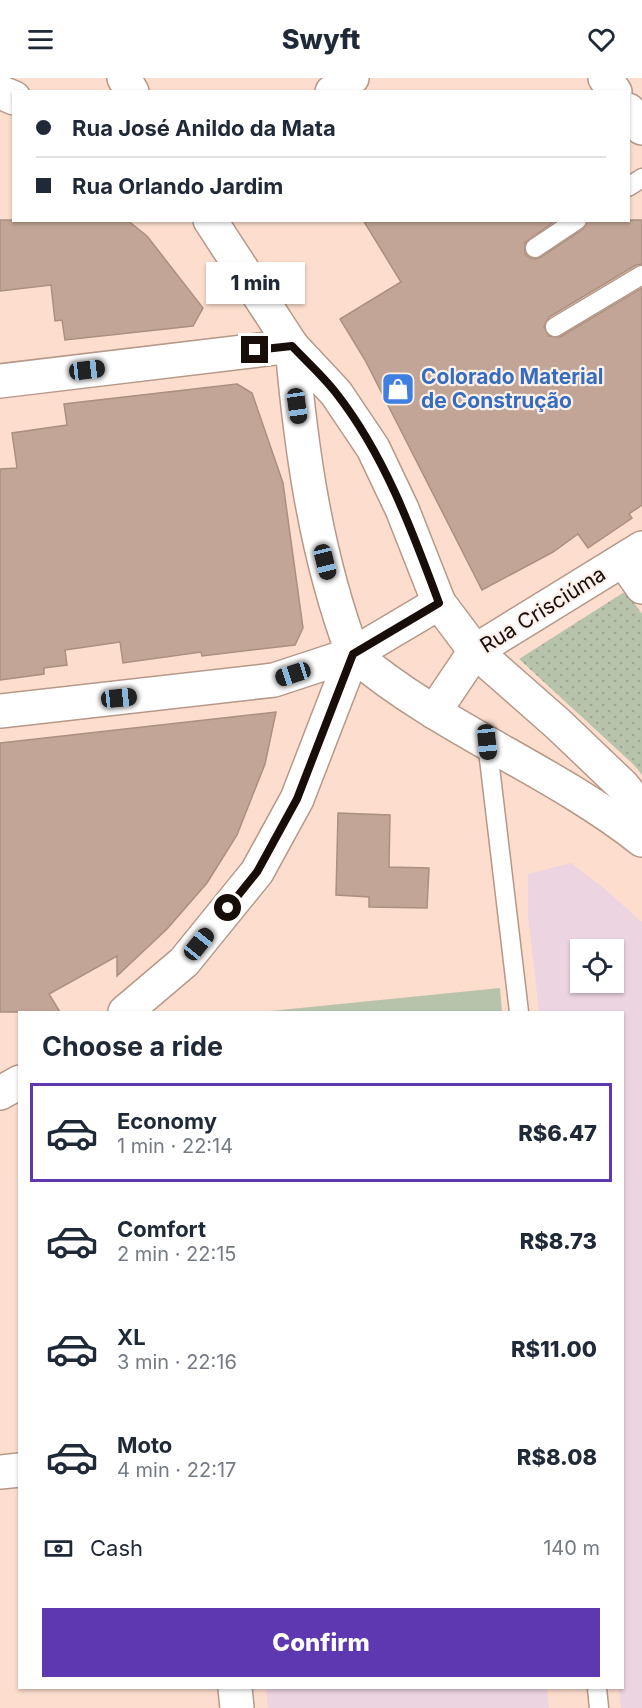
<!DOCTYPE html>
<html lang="en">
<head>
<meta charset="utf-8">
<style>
  :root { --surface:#fff; --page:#f2f2f3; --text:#1f2937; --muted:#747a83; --line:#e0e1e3; --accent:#5d38b0 }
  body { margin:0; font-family:Inter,sans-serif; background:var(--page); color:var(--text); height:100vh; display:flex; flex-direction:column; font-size:22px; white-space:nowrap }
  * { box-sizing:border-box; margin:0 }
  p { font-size:20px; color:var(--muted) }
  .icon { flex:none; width:33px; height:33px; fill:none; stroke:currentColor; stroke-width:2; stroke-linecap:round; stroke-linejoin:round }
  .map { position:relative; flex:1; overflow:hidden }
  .details { position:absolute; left:18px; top:933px; width:606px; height:678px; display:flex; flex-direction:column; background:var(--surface); border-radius:0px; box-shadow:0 2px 4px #0004 }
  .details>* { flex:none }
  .banner { position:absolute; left:12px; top:12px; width:618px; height:132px; border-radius:0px; box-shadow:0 2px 4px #0004; display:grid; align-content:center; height:132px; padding:0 24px; background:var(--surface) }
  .buttons { position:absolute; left:570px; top:861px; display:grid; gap:12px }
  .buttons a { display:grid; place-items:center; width:54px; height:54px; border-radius:0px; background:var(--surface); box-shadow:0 2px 4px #0004; font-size:30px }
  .end { position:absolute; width:27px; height:27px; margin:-14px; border:8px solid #180e09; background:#fff; box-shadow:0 0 0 3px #fff }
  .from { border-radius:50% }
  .bubble { position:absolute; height:42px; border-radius:0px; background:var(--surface); box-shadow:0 2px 4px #0004; font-size:20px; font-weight:800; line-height:42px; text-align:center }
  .car { position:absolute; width:18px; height:36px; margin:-18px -9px; border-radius:8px; box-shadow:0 0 4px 2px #0007; background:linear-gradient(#222 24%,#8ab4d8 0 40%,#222 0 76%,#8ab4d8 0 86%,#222 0) }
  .banner b { display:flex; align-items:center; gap:21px; height:57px; font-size:22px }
  .banner b+b { border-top:2px solid var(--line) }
  .banner i { width:15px; height:15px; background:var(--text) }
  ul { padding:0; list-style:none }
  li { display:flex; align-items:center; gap:18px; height:99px; margin:0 12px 9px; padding:0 12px; border:3px solid transparent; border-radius:0px }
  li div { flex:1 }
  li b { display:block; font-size:22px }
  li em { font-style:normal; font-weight:800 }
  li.current { border-color:var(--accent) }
  li>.icon { width:54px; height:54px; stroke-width:1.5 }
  h2 { padding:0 24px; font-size:27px; line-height:72px }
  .pay { display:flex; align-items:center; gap:15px; height:66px; padding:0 24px; font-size:22px }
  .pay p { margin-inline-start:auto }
  .button { display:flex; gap:12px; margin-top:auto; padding:12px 24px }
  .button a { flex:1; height:69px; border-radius:0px; background:var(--accent); color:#fff; font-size:24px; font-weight:800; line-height:69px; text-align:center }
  header { display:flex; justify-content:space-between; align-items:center; height:78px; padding:0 24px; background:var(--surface); font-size:27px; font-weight:800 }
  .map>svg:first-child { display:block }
  .education { fill:#ecd4e0; fill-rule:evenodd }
  .grass { fill:url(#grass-dots) }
  .garden { fill:#b8c3ac }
  .building { fill:#c2a596; stroke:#ab8f80; stroke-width:1.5 }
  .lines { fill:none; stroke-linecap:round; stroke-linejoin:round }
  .lane-casing { stroke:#b59889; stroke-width:21 }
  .street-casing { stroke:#b59889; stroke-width:36 }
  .secondary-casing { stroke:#b59889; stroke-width:36 }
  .lane { stroke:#fff; stroke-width:18 }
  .street { stroke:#fff; stroke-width:33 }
  .secondary { stroke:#fff; stroke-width:33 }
  .route { stroke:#180e09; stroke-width:8 }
  .labels { text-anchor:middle; stroke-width:4.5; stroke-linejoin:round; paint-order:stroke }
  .shop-label { font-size:21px; font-weight:bold; fill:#366cbe; stroke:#fdf0ea; text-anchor:start }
  .street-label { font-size:21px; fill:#180e09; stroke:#fdf0ea }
</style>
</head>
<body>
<header><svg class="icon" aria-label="menu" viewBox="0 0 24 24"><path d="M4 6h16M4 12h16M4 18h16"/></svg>Swyft<svg class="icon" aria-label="heart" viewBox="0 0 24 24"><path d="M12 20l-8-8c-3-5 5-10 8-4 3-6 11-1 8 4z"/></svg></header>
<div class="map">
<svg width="642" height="1630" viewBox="0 0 642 1630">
  <defs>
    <pattern id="grass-dots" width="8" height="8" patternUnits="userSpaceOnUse" patternTransform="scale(1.5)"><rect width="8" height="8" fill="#b8c3ac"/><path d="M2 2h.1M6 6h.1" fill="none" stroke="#9da693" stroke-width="1.8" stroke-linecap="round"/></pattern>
  </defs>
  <rect width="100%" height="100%" fill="#fddece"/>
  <!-- education -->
  <g class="education">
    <path d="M571 785 606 812 642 844V1630H621L619 1610H622V934H539L528 837V796ZM580 872H614V904H580Z"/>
    <polygon points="266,1610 547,1610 549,1630 268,1630"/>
  </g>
  <!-- grass -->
  <polygon class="grass" points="626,513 642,536 642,697 634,687 519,581"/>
  <!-- garden -->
  <polygon class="garden" points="500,910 502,934 260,934"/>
  <!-- building -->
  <g class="building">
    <polygon points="0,142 127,142 147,158 203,230 193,248 65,262 62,242 55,243 51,207 0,213"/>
    <polygon points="363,142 556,142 525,165 525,176 530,180 535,181 541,179 583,151 588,142 642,142 642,186 636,187 549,239 544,249 549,258 560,259 642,210 642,427 629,436 632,440 588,470 578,456 553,474 482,512 365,282 340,241 401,204"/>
    <polygon points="237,306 252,315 283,405 303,550 295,567 202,578 201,574 123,585 120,564 65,572 67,587 44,590 44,596 0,602 0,391 17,390 12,355 67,347 64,326"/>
    <polygon points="276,634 265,686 237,757 207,805 167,851 117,898 117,878 49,916 60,934 0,934 0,665"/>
    <polygon points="338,735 390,737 389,789 429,790 427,830 369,829 369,819 336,817"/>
  </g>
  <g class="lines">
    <defs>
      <g id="lane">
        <polyline points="628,109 642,100"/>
        <polyline points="535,170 577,142"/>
        <polyline points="555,249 642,197"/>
        <polyline points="487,664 519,934"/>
        <polyline points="597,1610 599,1630"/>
      </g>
      <g id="street">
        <polyline points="124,0 132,14"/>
        <polyline points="0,14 14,20"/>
        <polyline points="332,14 352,0"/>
        <polyline points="210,142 292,268 336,315 373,370 402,431 439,525 475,573 558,646 623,708 642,732"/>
        <polyline points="0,303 292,268"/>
        <polyline points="623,482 642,509"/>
        <path d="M353 576C441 651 552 691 642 762"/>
        <polyline points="0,633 274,602 353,576 439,525"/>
        <polyline points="434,634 475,573 642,470"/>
        <path d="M125 934 184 884 257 794 297 721 353 576C316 477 301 373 292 268"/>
        <polyline points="0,1015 20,1004"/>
        <polyline points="0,1394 20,1392"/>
        <polyline points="235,1610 237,1630"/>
      </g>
      <g id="secondary">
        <polyline points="605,0 615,14"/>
        <polyline points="628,32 642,50"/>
      </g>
    </defs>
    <!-- lane casing -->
    <use href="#lane" class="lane-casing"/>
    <!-- street casing -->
    <use href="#street" class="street-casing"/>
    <!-- secondary casing -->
    <use href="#secondary" class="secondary-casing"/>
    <!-- lane -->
    <use href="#lane" class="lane"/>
    <!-- street -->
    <use href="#street" class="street"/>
    <!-- secondary -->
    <use href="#secondary" class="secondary"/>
  </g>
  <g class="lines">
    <!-- route -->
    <path class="route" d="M228 830 257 794 297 721 353 576 439 525C412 452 384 376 336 315 323 298 306 283 292 268L255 272"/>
  </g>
  <!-- icons -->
  <defs>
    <symbol id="shop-square" viewBox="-11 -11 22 22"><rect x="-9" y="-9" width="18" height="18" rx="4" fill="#3f7fe0" stroke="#fdf0ea"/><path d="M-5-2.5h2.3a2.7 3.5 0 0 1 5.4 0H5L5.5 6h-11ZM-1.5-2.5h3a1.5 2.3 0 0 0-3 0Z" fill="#fff"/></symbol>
  </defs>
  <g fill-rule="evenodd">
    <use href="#shop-square" x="379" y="292" width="38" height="38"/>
  </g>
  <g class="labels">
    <!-- shop labels -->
    <g class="shop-label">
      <text x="421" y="306">Colorado Material<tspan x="421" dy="24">de Construção</tspan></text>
    </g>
    <!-- street labels -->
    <g class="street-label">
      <text transform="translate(543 532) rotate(-32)" y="7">Rua Crisciúma</text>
    </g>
  </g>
</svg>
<div class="buttons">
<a><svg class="icon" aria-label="locate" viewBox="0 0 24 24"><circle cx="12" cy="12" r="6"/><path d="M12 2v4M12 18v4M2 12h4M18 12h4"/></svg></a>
</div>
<i class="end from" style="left:228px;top:830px"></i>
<i class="end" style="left:255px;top:272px"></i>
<div class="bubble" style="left:206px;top:184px;width:99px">1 min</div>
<i class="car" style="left:87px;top:292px;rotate:83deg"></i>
<i class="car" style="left:297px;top:328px;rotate:172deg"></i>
<i class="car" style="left:325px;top:484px;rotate:166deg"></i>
<i class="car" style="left:293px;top:596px;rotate:252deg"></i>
<i class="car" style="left:119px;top:620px;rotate:84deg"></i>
<i class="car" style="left:487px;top:664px;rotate:174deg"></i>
<i class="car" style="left:199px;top:866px;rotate:39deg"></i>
<div class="banner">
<b><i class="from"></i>Rua José Anildo da Mata</b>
<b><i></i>Rua Orlando Jardim</b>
</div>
<section class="details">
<h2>Choose a ride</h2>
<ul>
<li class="current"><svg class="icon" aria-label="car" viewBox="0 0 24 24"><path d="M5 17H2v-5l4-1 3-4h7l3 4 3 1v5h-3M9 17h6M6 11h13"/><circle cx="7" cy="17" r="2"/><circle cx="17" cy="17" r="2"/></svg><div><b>Economy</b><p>1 min · 22:14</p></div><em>R$6.47</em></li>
<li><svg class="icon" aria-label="car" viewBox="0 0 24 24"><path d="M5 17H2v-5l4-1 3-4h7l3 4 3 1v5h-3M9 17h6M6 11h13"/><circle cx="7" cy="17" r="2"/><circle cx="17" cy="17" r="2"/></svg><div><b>Comfort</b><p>2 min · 22:15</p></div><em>R$8.73</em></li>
<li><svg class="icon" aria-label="car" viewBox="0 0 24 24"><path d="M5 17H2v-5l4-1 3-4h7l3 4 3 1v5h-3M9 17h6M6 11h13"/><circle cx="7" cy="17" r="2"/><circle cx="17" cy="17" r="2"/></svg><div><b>XL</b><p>3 min · 22:16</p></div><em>R$11.00</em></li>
<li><svg class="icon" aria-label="car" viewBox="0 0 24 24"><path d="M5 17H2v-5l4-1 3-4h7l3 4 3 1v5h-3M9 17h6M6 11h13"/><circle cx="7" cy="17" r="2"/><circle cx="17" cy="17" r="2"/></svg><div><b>Moto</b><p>4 min · 22:17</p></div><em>R$8.08</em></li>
</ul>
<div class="pay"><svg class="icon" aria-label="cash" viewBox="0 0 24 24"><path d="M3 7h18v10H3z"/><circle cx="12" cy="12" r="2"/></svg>Cash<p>140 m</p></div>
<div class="button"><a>Confirm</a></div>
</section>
</div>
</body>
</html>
